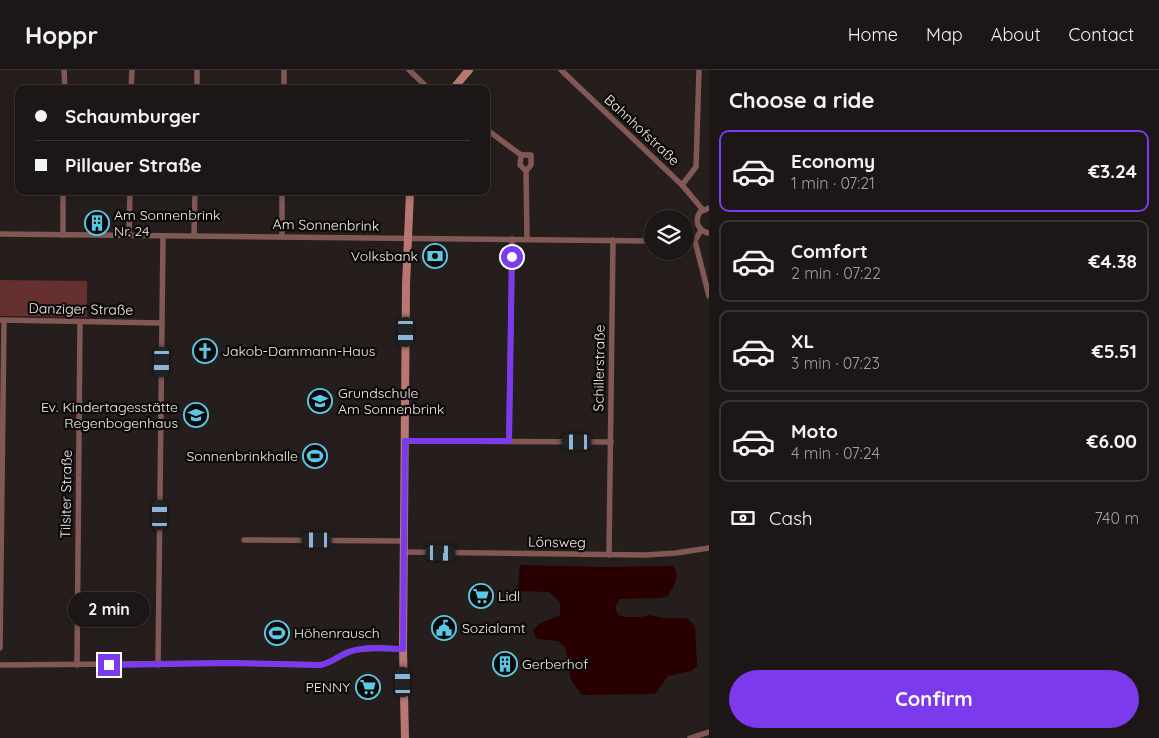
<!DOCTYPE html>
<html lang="en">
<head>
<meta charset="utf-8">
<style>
  :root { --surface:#1c1616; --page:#251f1f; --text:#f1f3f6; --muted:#a09fa1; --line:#3a3535; --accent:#7c3aed }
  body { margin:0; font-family:Quicksand,sans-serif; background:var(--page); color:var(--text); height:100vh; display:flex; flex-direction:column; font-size:19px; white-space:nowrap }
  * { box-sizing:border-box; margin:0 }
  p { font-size:16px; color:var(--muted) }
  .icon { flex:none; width:28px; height:28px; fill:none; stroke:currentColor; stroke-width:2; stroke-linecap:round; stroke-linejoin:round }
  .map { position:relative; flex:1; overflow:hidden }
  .details { display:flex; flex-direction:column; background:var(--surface); width:450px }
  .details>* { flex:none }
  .top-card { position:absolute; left:15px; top:15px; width:475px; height:110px; border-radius:10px; box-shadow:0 2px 8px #0003,0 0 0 1px var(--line); display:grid; align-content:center; height:110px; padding:0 20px; background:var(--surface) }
  .tools { position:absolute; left:644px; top:140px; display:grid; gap:10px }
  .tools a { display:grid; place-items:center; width:50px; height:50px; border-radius:50%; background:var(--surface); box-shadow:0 2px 8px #0003,0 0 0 1px var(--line); font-size:25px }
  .end { position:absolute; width:22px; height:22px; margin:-11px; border:6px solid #7c3aed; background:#fff; box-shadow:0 0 0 2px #fff }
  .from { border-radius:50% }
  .bubble { position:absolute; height:35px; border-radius:18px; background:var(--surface); box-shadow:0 2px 8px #0003,0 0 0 1px var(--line); font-size:16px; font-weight:700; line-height:35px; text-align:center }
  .car { position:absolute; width:15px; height:30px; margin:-15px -8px; border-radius:6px; box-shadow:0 0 4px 1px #0007; background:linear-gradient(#222 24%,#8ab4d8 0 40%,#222 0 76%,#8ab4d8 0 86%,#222 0) }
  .top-card b { display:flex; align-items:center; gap:18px; height:48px; font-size:19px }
  .top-card b+b { border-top:1px solid var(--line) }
  .top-card i { width:12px; height:12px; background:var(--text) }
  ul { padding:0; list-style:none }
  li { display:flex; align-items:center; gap:15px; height:82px; margin:0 10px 8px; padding:0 10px; border:2px solid var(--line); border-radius:10px }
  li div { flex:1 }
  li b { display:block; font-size:19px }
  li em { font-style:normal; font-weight:700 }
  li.selected { border-color:var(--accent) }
  li>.icon { width:45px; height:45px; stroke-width:1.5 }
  h2 { padding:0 20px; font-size:22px; line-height:60px }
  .pay { display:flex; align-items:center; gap:12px; height:55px; padding:0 20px; font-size:19px }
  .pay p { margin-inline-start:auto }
  .button { display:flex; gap:10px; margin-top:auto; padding:10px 20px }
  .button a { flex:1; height:58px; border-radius:30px; background:var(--accent); color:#fff; font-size:20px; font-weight:700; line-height:58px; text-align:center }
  header { display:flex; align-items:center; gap:30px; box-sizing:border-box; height:70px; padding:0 25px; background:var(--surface); border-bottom:1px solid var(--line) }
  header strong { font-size:24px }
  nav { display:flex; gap:28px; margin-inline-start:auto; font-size:18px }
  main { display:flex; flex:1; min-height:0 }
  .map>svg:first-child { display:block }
  .green { fill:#65302e }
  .water { fill:#280001 }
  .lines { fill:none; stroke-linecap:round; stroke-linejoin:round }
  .street { stroke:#815854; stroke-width:5.5 }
  .secondary { stroke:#b97772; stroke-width:8 }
  .route { stroke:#7c3aed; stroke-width:6 }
  .labels { text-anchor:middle; stroke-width:4.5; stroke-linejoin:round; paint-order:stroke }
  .street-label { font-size:14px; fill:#f5f0ef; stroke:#0c0908 }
  .poi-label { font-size:14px; fill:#f5f0ef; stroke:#0c0908; text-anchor:start }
</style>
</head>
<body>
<header>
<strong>Hoppr</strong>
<nav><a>Home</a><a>Map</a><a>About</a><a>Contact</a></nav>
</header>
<main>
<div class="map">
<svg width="709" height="668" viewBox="0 0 709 668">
  <rect width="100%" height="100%" fill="#251e1d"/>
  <!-- green -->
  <polygon class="green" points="0,210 87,211 87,247 0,246"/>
  <!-- water -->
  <path class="water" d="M520 495 603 497 673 496 677 504 674 515 668 526 660 528 620 529 615 537 618 545 626 547H641L649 545 663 548H687L695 556 697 596 691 601 668 606 655 624 582 625 571 610 565 577 558 571 537 569 533 561C540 550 549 551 560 545V532L549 522 520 521 518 517Z"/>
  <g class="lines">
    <!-- street -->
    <g class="street">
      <polyline points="64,0 65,19"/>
      <polyline points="409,0 429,19"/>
      <polyline points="561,0 682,115 703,140"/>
      <polyline points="131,19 132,0"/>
      <polyline points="197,19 197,0"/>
      <polyline points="284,19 284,0"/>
      <polyline points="486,59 521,85 520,95 526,101 527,169"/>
      <polyline points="521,85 531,85 531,95 526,101"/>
      <polyline points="682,115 696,97 699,0"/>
      <path d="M709 138 700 142C694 151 698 161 709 163"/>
      <polyline points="701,160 695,171 709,226"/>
      <polyline points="0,164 652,171"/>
      <polyline points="63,165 63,121"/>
      <polyline points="129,165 130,121"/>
      <polyline points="194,166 195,121"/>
      <polyline points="282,167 282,121"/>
      <polyline points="685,172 695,171"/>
      <polyline points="0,250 162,253"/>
      <polyline points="405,371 611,372"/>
      <polyline points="509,371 512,169"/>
      <polyline points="244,470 404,471"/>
      <polyline points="404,482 646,485 676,483 709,478"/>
      <polyline points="609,485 613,170"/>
      <polyline points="0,578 4,251"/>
      <path d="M0 595 229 593 320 595C333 593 340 584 352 581 367 576 387 579 403 579"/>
      <polyline points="77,595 80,252"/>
      <polyline points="158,595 163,166"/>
      <polyline points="690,668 709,662"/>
    </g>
    <!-- secondary -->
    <g class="secondary">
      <polyline points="453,19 469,0"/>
      <polyline points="405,668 403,579 406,215 410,121"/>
    </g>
  </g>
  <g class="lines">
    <!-- route -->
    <path class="route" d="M109 595 229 593 320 595C333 593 340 584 352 581 367 576 387 579 403 579L405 371H509L512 187"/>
  </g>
  <!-- icons -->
  <defs>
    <symbol id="building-ring" viewBox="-11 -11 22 22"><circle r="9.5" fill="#0c0908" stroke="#5ac8e5" stroke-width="1.5"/><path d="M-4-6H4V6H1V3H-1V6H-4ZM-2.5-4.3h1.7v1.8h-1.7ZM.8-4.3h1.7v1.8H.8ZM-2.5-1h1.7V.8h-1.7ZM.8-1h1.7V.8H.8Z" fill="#5ac8e5"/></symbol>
    <symbol id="bank-ring" viewBox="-11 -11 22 22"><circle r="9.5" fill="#0c0908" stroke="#5ac8e5" stroke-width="1.5"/><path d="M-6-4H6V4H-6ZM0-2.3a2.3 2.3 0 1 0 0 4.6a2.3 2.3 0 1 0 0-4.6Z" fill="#5ac8e5"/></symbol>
    <symbol id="church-ring" viewBox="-11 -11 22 22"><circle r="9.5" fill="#0c0908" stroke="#5ac8e5" stroke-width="1.5"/><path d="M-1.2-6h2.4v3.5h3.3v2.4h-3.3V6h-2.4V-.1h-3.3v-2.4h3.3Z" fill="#5ac8e5"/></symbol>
    <symbol id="school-ring" viewBox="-11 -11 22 22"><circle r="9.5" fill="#0c0908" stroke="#5ac8e5" stroke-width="1.5"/><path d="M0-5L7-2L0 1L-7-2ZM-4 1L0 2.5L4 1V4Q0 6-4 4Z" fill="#5ac8e5"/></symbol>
    <symbol id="stadium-ring" viewBox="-11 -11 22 22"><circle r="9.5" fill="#0c0908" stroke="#5ac8e5" stroke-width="1.5"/><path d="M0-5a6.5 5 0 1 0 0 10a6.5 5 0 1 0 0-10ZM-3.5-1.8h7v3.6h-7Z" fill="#5ac8e5"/></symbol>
    <symbol id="supermarket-ring" viewBox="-11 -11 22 22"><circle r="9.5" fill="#0c0908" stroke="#5ac8e5" stroke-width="1.5"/><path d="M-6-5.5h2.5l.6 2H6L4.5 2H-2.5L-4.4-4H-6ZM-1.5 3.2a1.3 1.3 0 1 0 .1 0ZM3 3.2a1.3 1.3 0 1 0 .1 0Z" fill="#5ac8e5"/></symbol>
    <symbol id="civic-ring" viewBox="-11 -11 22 22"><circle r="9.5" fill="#0c0908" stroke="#5ac8e5" stroke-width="1.5"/><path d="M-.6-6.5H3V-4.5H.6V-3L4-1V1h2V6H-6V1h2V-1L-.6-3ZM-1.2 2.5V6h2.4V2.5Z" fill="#5ac8e5"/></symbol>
  </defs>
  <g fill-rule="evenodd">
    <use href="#building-ring" x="83" y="139" width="28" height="28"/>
    <use href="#bank-ring" x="421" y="172" width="28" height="28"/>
    <use href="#church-ring" x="191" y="267" width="28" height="28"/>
    <use href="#school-ring" x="306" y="317" width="28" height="28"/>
    <use href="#school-ring" x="182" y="331" width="28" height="28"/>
    <use href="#stadium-ring" x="301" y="372" width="28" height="28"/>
    <use href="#supermarket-ring" x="467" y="512" width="28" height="28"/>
    <use href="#civic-ring" x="430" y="544" width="28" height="28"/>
    <use href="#stadium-ring" x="263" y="549" width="28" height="28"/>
    <use href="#building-ring" x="491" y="580" width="28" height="28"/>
    <use href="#supermarket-ring" x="354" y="603" width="28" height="28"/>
  </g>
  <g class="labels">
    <!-- street labels -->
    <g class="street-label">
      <text transform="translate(642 60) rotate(43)" y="5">Bahnhofstraße</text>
      <text transform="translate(326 155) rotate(1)" y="5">Am Sonnenbrink</text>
      <text transform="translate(81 239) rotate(1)" y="5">Danziger Straße</text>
      <text transform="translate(599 298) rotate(-89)" y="5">Schillerstraße</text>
      <text transform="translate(66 424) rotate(-89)" y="5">Tilsiter Straße</text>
      <text transform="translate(557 472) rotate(1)" y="5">Lönsweg</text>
    </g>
    <!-- poi labels -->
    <g class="poi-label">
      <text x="114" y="150">Am Sonnenbrink<tspan x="114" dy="16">Nr. 24</tspan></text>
      <text x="418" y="191" text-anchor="end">Volksbank</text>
      <text x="222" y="286">Jakob-Dammann-Haus</text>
      <text x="338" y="328">Grundschule<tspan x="338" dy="16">Am Sonnenbrink</tspan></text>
      <text x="178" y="342" text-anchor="end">Ev. Kindertagesstätte<tspan x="178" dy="16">Regenbogenhaus</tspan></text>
      <text x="298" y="391" text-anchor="end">Sonnenbrinkhalle</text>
      <text x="498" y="531">Lidl</text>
      <text x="462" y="563">Sozialamt</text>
      <text x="294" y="568">Höhenrausch</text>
      <text x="522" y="599">Gerberhof</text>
      <text x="350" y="622" text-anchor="end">PENNY</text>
    </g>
  </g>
</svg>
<div class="tools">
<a><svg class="icon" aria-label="layers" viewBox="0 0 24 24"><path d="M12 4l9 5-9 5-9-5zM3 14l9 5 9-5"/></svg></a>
</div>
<i class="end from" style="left:512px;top:187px"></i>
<i class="end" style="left:109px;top:595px"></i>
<div class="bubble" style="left:68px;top:522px;width:82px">2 min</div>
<i class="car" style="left:406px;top:262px;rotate:180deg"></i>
<i class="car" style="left:162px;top:292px;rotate:181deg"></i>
<i class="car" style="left:577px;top:372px;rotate:270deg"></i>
<i class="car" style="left:160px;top:445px;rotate:0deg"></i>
<i class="car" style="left:317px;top:470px;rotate:270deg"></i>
<i class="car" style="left:441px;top:483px;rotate:91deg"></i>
<i class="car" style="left:403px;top:612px;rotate:359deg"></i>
<div class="top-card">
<b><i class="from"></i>Schaumburger</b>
<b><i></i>Pillauer Straße</b>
</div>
</div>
<section class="details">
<h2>Choose a ride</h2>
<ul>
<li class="selected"><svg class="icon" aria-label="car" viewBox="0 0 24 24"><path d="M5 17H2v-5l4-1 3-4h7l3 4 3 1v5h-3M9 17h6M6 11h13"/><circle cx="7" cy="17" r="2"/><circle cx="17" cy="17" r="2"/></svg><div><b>Economy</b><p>1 min · 07:21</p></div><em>€3.24</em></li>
<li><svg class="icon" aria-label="car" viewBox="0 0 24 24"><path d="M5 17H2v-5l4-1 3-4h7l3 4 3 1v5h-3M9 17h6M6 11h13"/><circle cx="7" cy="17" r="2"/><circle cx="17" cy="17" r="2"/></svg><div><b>Comfort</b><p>2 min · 07:22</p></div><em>€4.38</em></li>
<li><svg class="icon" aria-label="car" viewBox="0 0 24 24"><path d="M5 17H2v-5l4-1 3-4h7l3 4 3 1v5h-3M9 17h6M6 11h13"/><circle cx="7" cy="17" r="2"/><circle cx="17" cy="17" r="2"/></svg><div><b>XL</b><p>3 min · 07:23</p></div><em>€5.51</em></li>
<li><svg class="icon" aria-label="car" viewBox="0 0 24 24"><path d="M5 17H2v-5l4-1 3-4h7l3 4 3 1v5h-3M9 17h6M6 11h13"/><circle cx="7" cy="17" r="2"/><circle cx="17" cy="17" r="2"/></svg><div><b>Moto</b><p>4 min · 07:24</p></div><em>€6.00</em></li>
</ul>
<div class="pay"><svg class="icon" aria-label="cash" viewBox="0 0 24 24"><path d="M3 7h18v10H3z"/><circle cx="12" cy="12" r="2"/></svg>Cash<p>740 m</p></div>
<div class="button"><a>Confirm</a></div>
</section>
</main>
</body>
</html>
